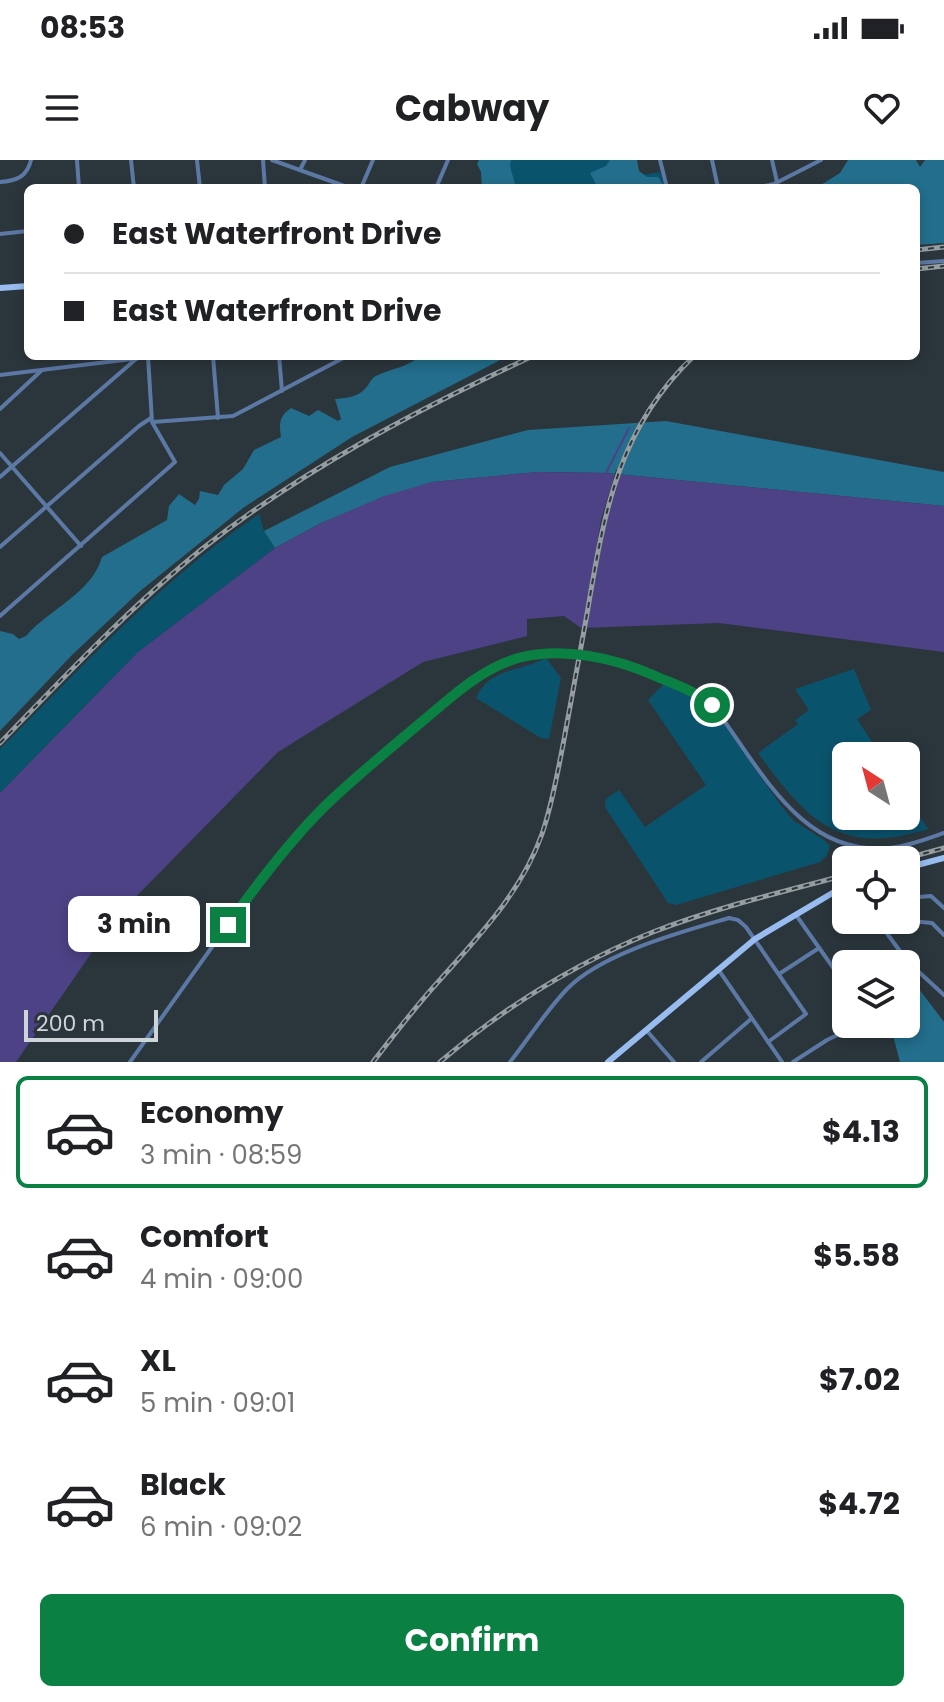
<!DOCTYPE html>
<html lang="en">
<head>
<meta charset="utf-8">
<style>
  :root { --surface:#fff; --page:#f2f2f2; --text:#202124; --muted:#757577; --line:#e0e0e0; --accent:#0b8043 }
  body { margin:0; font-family:Poppins,sans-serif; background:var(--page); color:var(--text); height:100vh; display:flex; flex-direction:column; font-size:30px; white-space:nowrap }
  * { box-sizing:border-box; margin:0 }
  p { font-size:26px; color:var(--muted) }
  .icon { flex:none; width:44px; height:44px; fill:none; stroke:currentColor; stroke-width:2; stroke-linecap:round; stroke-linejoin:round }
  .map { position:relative; height:902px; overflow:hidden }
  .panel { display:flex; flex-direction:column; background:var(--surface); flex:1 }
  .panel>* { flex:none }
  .guide { position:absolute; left:24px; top:24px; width:896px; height:176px; border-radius:12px; box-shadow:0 4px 12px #0003; display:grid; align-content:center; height:176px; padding:0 40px; background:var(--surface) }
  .needle { width:52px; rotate:324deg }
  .fabs { position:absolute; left:832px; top:582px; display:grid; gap:16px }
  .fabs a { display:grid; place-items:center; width:88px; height:88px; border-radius:12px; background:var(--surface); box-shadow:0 4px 12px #0003; font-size:40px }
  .scale { position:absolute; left:24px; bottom:20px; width:134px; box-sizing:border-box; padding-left:8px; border:4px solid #ced5d8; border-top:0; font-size:22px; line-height:28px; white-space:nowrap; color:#ced5d8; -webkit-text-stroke:6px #2b363c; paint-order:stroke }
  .end { position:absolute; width:36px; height:36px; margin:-18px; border:10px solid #0b8043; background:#fff; box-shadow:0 0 0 4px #fff }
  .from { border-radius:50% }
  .bubble { position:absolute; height:56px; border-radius:12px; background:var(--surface); box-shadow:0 4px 12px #0003; font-size:26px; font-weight:700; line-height:56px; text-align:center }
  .guide b { display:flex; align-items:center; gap:28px; height:76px; font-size:30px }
  .guide b+b { border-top:2px solid var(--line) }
  .guide i { width:20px; height:20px; background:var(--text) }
  ul { padding:14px 0 0; list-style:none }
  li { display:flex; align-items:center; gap:24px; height:112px; margin:0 16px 12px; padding:0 24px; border:4px solid transparent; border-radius:12px }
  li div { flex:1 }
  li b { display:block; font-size:30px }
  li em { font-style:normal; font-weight:700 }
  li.current { border-color:var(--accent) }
  li>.icon { width:72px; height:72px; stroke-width:1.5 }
  .button { display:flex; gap:16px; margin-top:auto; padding:16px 40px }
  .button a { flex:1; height:92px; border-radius:12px; background:var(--accent); color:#fff; font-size:32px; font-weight:700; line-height:92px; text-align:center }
  .status { display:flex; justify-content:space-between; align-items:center; height:56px; padding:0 40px; background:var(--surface); direction:ltr }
  .status svg { height:22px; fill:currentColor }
  header { display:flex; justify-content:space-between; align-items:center; height:104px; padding:0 40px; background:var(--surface); font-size:36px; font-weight:700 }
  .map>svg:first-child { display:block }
  .green { fill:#0a536d }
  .forest { fill:#236e8c }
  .water { fill:#4d4285 }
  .pier { fill:#2b363c }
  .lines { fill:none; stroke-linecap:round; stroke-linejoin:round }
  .stream { stroke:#4d4285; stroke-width:2 }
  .minor { stroke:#5c78a4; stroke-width:4 }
  .major { stroke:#98bbf0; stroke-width:6 }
  .rail-casing { stroke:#959da1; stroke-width:5 }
  .rail { stroke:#2b363c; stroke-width:2; stroke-dasharray:6; stroke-linecap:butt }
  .route { stroke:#0b8043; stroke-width:10 }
</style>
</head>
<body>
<div class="status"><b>08:53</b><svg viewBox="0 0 49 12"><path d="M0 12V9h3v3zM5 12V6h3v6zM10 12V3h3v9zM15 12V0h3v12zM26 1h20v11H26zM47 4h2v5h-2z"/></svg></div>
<header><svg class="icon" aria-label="menu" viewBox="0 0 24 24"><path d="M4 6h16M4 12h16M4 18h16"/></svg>Cabway<svg class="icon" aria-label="heart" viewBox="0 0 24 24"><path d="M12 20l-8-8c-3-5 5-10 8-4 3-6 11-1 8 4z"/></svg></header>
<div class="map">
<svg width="944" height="902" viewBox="0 0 944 902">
  <rect width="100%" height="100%" fill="#2b363c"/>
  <!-- green -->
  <g class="green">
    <polygon points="493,0 633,0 637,16 660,12 665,28 501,28"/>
    <path d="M259 354 264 371 275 388 138 492 0 633V589C82 507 162 419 259 354Z"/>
    <path d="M546 498 561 518 549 579 541 578 476 538C490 507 521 512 546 498Z"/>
    <path d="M854 509 871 550 857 559 881 596H846V656H906V634L928 669C839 697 807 660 758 593L798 564 795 560 809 550 795 529Z"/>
    <polygon points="665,523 702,540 715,551 782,647 794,661 824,680 830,686 827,695 820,702 676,745 668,743 605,647 606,639 619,630 645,667 706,625 648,540"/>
  </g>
  <!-- forest -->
  <g class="forest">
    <polygon points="479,0 511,0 510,6 516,28 482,28 481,12 477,4"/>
    <polygon points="610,0 637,0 639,11 647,17 658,17 665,28 598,28 590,13 606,6"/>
    <polygon points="848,0 916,0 920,7 925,0 944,0 944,83 916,85 916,28 816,28 840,13"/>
    <path d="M420 196H508L352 277 243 348 139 432 72 495 0 571V471L13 474 19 479 26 476C48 450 92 433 102 397L167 360 169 346 179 334 195 345 199 339 200 331 218 335 224 325 243 309 254 290 281 277C279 264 279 256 291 248L309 256 318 250 338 261 341 259 335 239C345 238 356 238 365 229 370 224 370 218 378 215 393 208 406 208 420 196Z"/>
    <polygon points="666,261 944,312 944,346 606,313 538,312 432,322 321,363 275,388 264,371 390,307 528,270"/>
    <polygon points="906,812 944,862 944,902 900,902 890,864 906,864"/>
  </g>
  <!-- water -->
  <polygon class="water" points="538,312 606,313 944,346 944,492 719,463 581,468 564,456 527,459 527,476 423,502 278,592 117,756 16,902 0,902 0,633 138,492 275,388 321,363 384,336 432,322"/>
  <!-- pier -->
  <polygon class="pier" points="616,310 620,310 606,360 586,472 582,472 601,360"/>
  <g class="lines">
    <!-- stream -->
    <polyline class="stream" points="606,313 629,268"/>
    <!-- minor -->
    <g class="minor">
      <polyline points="77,0 79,28"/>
      <polyline points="131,0 134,28"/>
      <polyline points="197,0 200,28"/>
      <polyline points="263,0 265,28"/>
      <polyline points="272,0 350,28"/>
      <polyline points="660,0 667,28"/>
      <polyline points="712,0 718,28"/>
      <polyline points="772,0 777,22"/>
      <polyline points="300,10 305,0"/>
      <path d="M0 22C16 21 27 17 31 0"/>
      <polyline points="361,28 373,0"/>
      <polyline points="436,28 448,0"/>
      <polyline points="756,28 774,24 821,0"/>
      <polyline points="0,74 28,71"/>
      <polyline points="916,103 944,101"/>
      <polyline points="213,196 218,258"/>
      <polyline points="279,196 282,231"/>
      <polyline points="0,215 148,197"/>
      <polyline points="0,249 42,210"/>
      <polyline points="153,262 233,256 347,196"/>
      <polyline points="0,293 81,386"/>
      <polyline points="0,317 136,199"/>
      <polyline points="0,387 139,266 151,258"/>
      <polyline points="0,456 175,302 152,262 148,196"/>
      <polyline points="906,714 912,737"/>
      <polyline points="906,738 931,736 944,748"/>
      <polyline points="906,754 911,761 932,763 944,775"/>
      <polyline points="796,755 846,826"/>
      <polyline points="877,760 908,802 944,835"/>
      <polyline points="718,809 782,902"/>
      <polyline points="779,814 819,788"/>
      <polyline points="647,871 674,902"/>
      <path d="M130 902 259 721 296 678 351 622 475 518 502 504 532 495 549 493 606 499 630 505 694 533 717 551C762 611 802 697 890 688 909 686 927 679 944 673"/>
      <path d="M510 902C529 878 546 851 567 829 602 793 681 772 729 758L738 760 746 767 806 854 768 882"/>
      <polyline points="701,902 751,859"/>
      <polyline points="793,902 827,880 860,864"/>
    </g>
    <!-- major -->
    <g class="major">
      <polyline points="0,128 28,126"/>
      <polyline points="906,708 944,698"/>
      <polyline points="608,902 755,779 846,725"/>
    </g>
    <defs>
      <g id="rail">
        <polyline points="916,90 944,87"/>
        <polyline points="916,109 944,106"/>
        <path d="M0 583C65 516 129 448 202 389 302 310 418 249 533 196"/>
        <polyline points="900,700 944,688"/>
        <path d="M373 902C394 875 415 847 438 822 479 776 521 733 542 674 552 645 557 615 563 585 571 541 579 498 587 454 604 354 617 269 694 196"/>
        <path d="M440 902C503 848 576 803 653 772 715 748 781 732 846 715"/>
      </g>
    </defs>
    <!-- rail casing -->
    <use href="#rail" class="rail-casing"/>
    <!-- rail -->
    <use href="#rail" class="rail"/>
  </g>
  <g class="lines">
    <!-- route -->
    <path class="route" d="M228 765C257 724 288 683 324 647 356 616 391 588 425 559 455 534 483 507 522 497 564 487 614 498 653 515 673 524 696 531 712 545"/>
  </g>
</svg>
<div class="fabs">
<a><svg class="needle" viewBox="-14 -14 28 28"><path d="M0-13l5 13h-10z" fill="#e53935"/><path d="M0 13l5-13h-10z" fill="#757577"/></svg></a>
<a><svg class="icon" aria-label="locate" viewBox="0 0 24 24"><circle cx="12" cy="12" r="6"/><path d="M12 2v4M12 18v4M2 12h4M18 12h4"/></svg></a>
<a><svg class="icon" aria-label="layers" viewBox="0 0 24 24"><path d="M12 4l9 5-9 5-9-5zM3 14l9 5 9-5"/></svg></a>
</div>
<div class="scale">200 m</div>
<i class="end from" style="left:712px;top:545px"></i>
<i class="end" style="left:228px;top:765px"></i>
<div class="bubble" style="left:68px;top:736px;width:132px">3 min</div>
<div class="guide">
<b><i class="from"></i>East Waterfront Drive</b>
<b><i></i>East Waterfront Drive</b>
</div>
</div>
<section class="panel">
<ul>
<li class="current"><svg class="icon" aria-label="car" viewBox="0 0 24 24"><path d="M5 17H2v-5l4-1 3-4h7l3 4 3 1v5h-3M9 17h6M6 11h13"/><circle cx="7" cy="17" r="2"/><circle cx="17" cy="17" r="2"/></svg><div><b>Economy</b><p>3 min · 08:59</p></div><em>$4.13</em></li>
<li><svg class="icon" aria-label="car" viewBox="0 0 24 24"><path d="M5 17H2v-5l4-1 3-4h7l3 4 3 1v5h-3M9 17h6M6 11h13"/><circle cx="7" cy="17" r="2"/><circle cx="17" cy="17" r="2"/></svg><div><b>Comfort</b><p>4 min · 09:00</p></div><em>$5.58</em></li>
<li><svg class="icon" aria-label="car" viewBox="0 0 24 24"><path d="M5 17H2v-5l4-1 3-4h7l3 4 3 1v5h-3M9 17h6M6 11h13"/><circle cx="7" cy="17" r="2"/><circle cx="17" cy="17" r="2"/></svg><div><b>XL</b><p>5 min · 09:01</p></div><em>$7.02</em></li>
<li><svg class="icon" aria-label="car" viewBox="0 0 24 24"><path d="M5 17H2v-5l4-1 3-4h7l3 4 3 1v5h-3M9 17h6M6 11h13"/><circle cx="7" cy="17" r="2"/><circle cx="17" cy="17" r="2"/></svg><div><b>Black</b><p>6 min · 09:02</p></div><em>$4.72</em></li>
</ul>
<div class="button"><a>Confirm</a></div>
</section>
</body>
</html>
